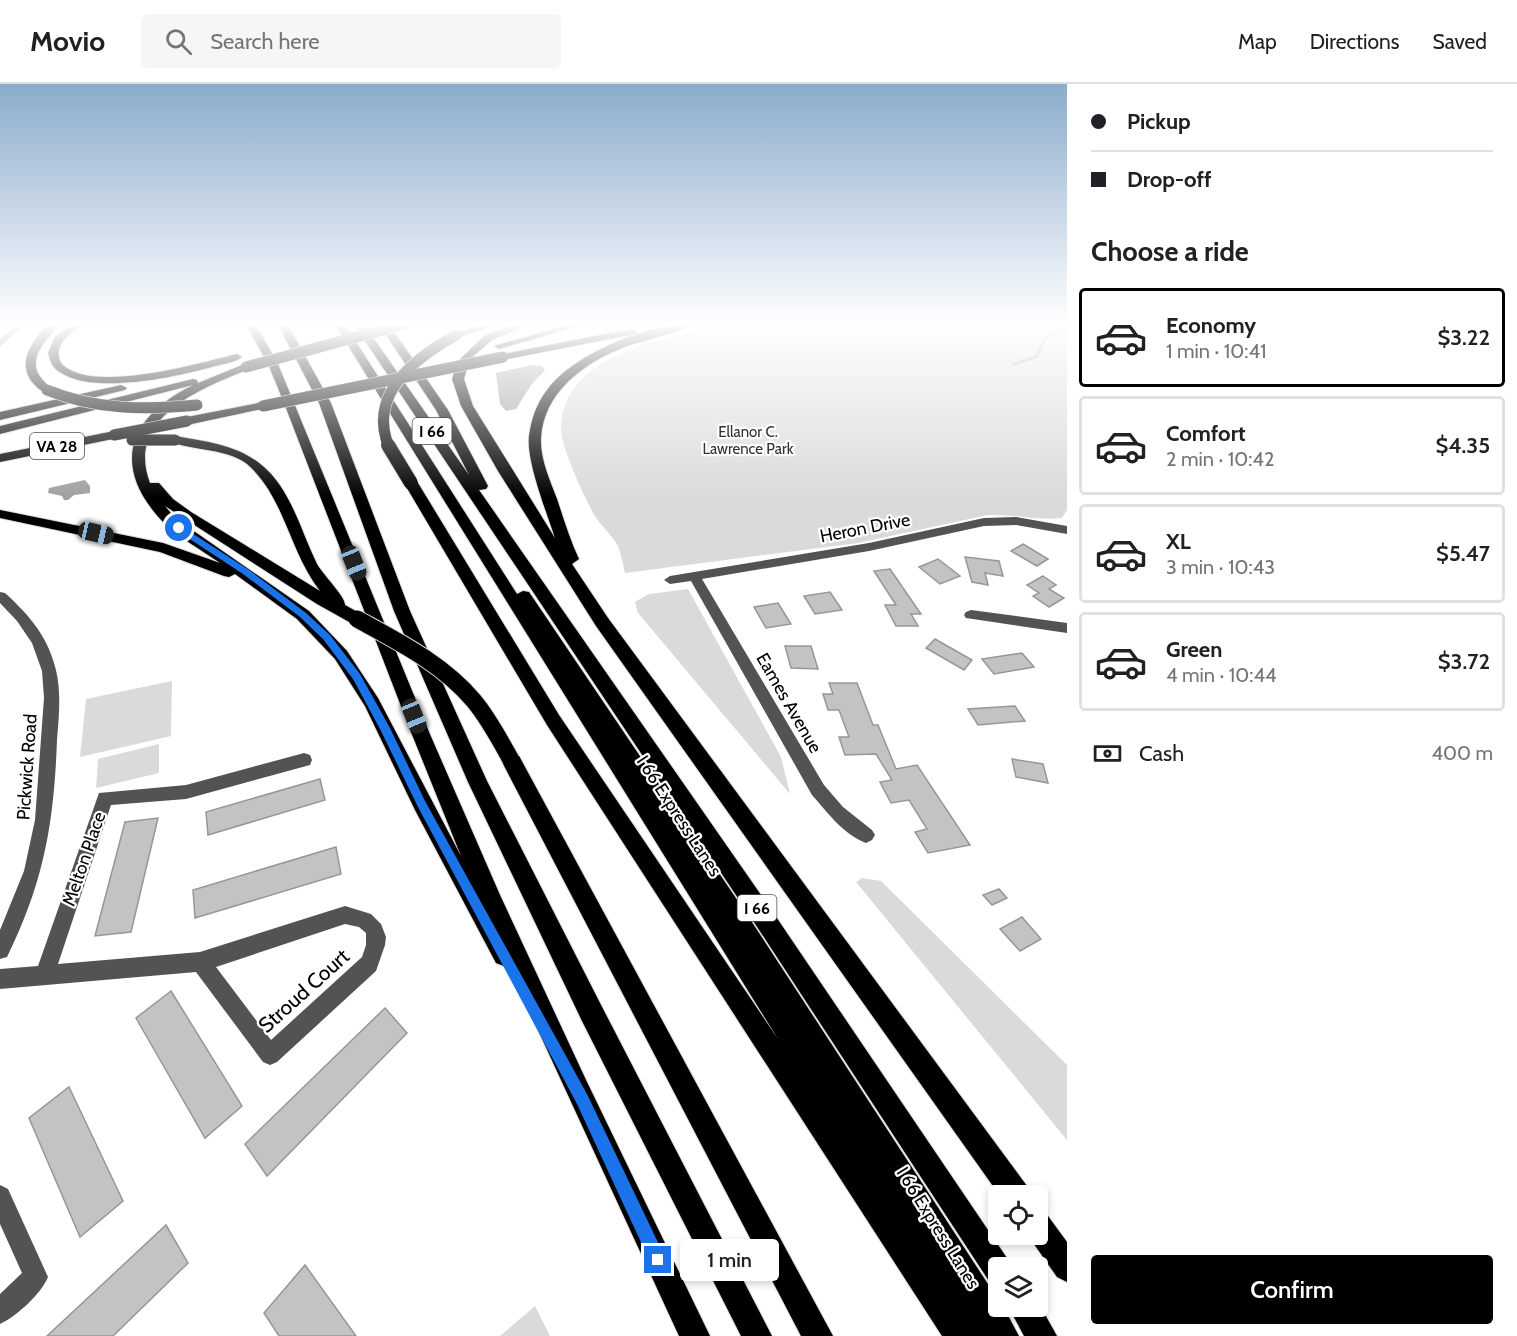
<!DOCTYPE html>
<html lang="en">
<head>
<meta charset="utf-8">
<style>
  :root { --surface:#fff; --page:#f6f6f6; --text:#202124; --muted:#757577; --line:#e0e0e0; --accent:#000 }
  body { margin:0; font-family:Cabin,sans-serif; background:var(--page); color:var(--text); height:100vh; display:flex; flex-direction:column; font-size:22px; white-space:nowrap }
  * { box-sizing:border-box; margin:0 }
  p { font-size:20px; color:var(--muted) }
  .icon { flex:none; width:33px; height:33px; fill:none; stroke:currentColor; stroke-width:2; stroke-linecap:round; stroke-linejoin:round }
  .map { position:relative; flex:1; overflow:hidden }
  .sheet { display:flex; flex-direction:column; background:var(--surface); width:450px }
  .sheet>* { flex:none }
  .top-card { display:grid; align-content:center; height:132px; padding:0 24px; background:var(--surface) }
  .tools { position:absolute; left:988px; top:1101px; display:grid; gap:12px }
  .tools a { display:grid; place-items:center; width:60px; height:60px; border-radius:6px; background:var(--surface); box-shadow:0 3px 9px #0003; font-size:30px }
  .end { position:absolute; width:27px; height:27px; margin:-14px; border:8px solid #1a73e8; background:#fff; box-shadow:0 0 0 3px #fff }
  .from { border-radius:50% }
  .bubble { position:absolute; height:42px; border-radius:6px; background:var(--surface); box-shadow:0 3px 9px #0003; font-size:20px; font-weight:600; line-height:42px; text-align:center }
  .car { position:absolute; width:18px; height:36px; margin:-18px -9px; border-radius:8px; box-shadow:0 0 4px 2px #0007; background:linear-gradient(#222 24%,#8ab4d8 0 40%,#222 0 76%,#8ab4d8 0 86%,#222 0) }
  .top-card b { display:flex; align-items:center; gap:21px; height:57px; font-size:22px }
  .top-card b+b { border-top:2px solid var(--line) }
  .top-card i { width:15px; height:15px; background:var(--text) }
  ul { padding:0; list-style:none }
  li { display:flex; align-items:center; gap:18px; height:99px; margin:0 12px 9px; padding:0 12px; border:3px solid var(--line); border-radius:6px }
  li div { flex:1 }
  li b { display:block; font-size:22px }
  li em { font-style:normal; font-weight:600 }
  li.current { border-color:var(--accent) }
  li>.icon { width:54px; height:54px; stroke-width:1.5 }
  h2 { padding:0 24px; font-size:27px; line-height:72px }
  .pay { display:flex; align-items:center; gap:15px; height:66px; padding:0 24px; font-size:22px }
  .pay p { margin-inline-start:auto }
  .action { display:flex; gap:12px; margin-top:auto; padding:12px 24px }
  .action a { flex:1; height:69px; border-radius:6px; background:var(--accent); color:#fff; font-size:24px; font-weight:600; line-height:69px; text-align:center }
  header { display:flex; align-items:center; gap:36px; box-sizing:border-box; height:84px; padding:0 30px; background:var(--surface); border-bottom:2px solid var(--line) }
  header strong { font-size:28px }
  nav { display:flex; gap:33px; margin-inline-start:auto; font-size:21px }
  .search { width:420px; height:54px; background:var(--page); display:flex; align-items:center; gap:15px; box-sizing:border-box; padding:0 21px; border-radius:6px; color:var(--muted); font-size:22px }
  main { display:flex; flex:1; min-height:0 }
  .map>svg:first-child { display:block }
  .green { fill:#dadada }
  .water { fill:#a1a1a1 }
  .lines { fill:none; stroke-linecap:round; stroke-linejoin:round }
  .stream { stroke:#a1a1a1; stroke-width:3 }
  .building { fill:#c3c3c3; stroke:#979797; stroke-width:1.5 }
  .highway-casing { stroke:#dbdbdb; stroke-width:2 }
  .minor { fill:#535353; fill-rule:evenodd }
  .highway { fill:#000; fill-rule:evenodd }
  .highway-bridge-far2-casing { stroke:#dbdbdb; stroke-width:12; stroke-linecap:butt }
  .highway-bridge-far1-casing { stroke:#dbdbdb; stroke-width:16; stroke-linecap:butt }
  .highway-bridge-casing { stroke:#dbdbdb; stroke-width:19; stroke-linecap:butt }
  .highway-bridge-far2 { stroke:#000; stroke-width:11 }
  .highway-bridge-far1 { stroke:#000; stroke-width:14 }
  .highway-bridge { stroke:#000; stroke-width:17 }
  .route { fill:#1a73e8 }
  .labels { text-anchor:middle; stroke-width:4.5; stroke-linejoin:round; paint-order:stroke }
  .far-park-label { font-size:15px; fill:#313131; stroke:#fff }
  .shield { fill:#fff; stroke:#4c4c4c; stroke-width:1.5 }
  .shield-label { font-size:16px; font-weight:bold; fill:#000 }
  .street-label { font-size:18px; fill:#000; stroke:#fff }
  .near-street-label { font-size:21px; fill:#000; stroke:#fff }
</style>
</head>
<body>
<header>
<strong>Movio</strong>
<div class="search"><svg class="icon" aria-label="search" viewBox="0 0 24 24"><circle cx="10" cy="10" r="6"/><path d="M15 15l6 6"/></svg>Search here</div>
<nav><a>Map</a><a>Directions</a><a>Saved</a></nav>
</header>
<main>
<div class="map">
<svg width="1067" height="1252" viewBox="0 0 1067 1252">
  <rect width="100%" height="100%" fill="#fff"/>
  <!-- green -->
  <g class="green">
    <path d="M735 239H1067V426L1062 434C1038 437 1013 430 988 431L858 459 625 489C623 480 621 470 618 462 611 449 597 439 591 425 582 407 561 363 561 344 562 267 678 250 735 239Z"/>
    <polygon points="688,505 781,673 790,710 638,529 635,518 649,510"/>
    <polygon points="172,597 171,652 80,673 86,615"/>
    <polygon points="159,660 159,689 96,704 98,675"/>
    <polygon points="862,794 881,797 1067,981 1067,1056 856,798"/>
    <polygon points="535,1222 550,1252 500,1252"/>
  </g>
  <!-- water -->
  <g class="water">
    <polygon points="532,281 542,282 545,286 531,301 516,325 506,327 500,320 496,289"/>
    <polygon points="85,396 90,402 90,409 74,411 68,416 64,416 62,412 48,409 49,404"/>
  </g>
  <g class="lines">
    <!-- stream -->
    <polyline class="stream" points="1014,280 1036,273 1047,252 1067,243"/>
  </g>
  <!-- building -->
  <g class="building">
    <polygon points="1023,460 1048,475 1037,482 1011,467"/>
    <polygon points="965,473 999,477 1003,492 985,489 988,501 972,498"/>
    <polygon points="938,475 960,492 940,500 919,483"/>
    <polygon points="890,485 921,530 911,530 918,542 896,542 885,521 896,521 874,487"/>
    <polygon points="1043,492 1056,501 1049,505 1064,514 1049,523 1033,512 1039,509 1027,501"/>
    <polygon points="830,508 842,526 815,530 804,512"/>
    <polygon points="778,519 791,540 766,544 754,523"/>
    <polygon points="935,555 972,576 964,586 926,564"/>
    <polygon points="785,562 811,562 818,585 791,584"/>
    <polygon points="1022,569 1034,583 994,590 982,575"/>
    <polygon points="829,599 857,599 873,641 878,641 896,685 917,681 970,761 928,769 915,748 927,745 909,716 891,719 880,698 892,696 876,670 845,671 839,653 849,653 839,626 828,626 823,610 833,610"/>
    <polygon points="1015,622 1025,637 978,641 968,625"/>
    <polygon points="1012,675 1043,680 1048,699 1016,693"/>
    <polygon points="320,695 325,716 208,751 206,728"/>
    <polygon points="158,734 131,848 95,852 125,738"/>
    <polygon points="336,763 341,790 195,834 193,806"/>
    <polygon points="999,805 1007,814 992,821 983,811"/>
    <polygon points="1022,833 1041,855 1020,867 1000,845"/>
    <polygon points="171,907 242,1022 205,1054 136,934"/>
    <polygon points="385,924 407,949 267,1092 245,1060"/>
    <polygon points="69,1003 123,1117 80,1153 29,1034"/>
    <polygon points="166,1141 188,1179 113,1252 47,1252"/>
    <polygon points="305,1181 356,1252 279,1252 264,1229"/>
  </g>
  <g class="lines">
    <defs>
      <g id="highway">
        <path d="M49 239H60C49 254 28 271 39 291 43 297 48 301 53 306L47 309C41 307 36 303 32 298 16 276 34 256 49 239Z"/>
        <path d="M73 239H85C77 246 66 251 61 261 57 267 58 277 64 282 97 309 199 279 237 270L242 273C235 279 222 280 212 283 176 293 97 310 63 290 53 285 51 280 48 269L55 253Z"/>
        <path d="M245 239H255L278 280 429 648 500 811 586 996 710 1252H679L508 881 504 882 496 879 415 726 365 622 335 575 297 535 235 490 229 493 224 492 160 468 0 434V426L163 459 220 479C202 466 179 454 164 439 111 384 126 334 193 301L0 350V342L193 295 197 296 198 299 242 281H250V285C201 304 125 334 150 399H159L173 415 191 428 320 507C289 467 285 413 247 380 226 363 180 366 169 356L175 352C224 360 261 365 287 413 299 434 306 458 317 480 323 491 345 512 345 521L363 531 365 535 363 539H351L317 520 165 422 175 434 309 527 347 567 378 614 461 772 411 648 284 319 268 280Z"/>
        <polygon points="277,239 287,239 331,319 410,527 487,697 600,919 772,1252 741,1252 582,937 468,698 394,527 319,319"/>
        <polygon points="334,239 344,239 517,510 523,507 529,508 746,829 999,1217 999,1222 1003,1222 1019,1252 942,1252 547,641 404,399 406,396 411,395 418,399 559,631 778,955"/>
        <polygon points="353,239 363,239 469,391 436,326 378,239 388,239 448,326 488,402 486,405 479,406 766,818 1009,1177 1012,1184 999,1184 999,1202 989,1197 750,832"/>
        <polygon points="487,239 504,239 456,254 451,251"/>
        <path d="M518 239H533L492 256 470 275 464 295 473 322 555 454C547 429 526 377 529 352 531 335 537 319 547 306 574 269 651 239 695 239 684 248 639 257 622 264 583 280 544 308 541 354 540 375 550 396 557 415 564 436 570 456 579 475L572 480 608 534 1027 1102 1031 1112H1000L596 542 498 387 461 322 452 295 457 278 484 252Z"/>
        <polygon points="573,239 590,239 499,265 494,262"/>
        <polygon points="631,245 636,248 635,250 503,276 498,273 503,270"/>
        <polygon points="121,301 127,304 125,306 0,336 0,328"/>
        <polygon points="263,318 269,322 267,324 187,341 181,337 187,333"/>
        <polygon points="114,347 120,351 118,354 0,378 0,370"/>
        <polygon points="511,668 518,670 833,1252 801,1252 501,676 504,670"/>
        <polygon points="1038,1128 1048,1132 1067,1158 1067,1198 1057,1193 1027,1150 1038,1150"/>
        <polygon points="1038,1218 1057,1252 1024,1252 1008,1222 1038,1222"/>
      </g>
    </defs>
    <!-- highway casing -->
    <use href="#highway" class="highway-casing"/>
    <!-- minor -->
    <g class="minor">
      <polygon points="19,239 28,239 0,262 0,255"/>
      <path d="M1016 433 1067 442V450L1016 441 984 442 869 467 702 495 824 701 843 723 872 746 875 751 872 756 866 759C844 751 827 728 812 711L691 497 670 500 664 496 670 492 869 459 984 434Z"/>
      <path d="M0 508 5 509C26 528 46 550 54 579 62 604 59 631 57 656 54 739 44 798 7 873L0 875V846L24 787 35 736 44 614 42 587 32 559 17 537 0 519Z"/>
      <polygon points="971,526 1067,539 1067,549 966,534 964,531 966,528"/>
      <path d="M304 669 310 671 312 676 310 681 186 715 111 721 58 880 200 868 345 822 371 830 381 840 386 853 385 861 376 887 277 978 270 981 263 978 196 888 0 905V885L38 882 99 709 186 701ZM345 840 359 843 366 849V861L362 873 271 956 216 883Z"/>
      <path d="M0 1101 8 1105 48 1193C41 1210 17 1232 0 1240V1210L22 1189 0 1140Z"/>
    </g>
    <!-- highway -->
    <use href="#highway" class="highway"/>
    <defs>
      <g id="highway-bridge-far2">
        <polyline points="246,283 408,239"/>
        <path d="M47 306C96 326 145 326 197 321"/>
        <polyline points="263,322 503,273"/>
        <polyline points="114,351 187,337"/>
        <polyline points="132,356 175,356"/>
        <path d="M389 363C367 310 415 274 456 251"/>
      </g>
      <polyline id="highway-bridge-far1" points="388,361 411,399"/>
      <path id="highway-bridge" d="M357 535C399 558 443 580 474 617 489 635 500 656 511 676"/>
    </defs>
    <!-- highway-bridge-far2 casing -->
    <use href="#highway-bridge-far2" class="highway-bridge-far2-casing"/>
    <!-- highway-bridge-far1 casing -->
    <use href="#highway-bridge-far1" class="highway-bridge-far1-casing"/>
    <!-- highway-bridge casing -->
    <use href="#highway-bridge" class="highway-bridge-casing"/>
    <!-- highway-bridge-far2 -->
    <use href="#highway-bridge-far2" class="highway-bridge-far2"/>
    <!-- highway-bridge-far1 -->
    <use href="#highway-bridge-far1" class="highway-bridge-far1"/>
    <!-- highway-bridge -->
    <use href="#highway-bridge" class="highway-bridge"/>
  </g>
  <!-- sky -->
  <linearGradient id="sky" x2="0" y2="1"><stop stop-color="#8baccc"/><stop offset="0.58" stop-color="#fff"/><stop offset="1" stop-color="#fff" stop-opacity="0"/></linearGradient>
  <rect width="1067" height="414" fill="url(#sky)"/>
  <!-- route -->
  <polygon class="route" points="176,442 181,442 249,486 306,529 330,551 360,590 390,644 425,717 587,1010 664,1171 666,1176 664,1182 658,1184 652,1182 577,1020 418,723 380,645 353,595 323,555 300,533 243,490 176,446"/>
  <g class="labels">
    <!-- far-park labels -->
    <g class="far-park-label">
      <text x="748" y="353">Ellanor C.<tspan x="748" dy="17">Lawrence Park</tspan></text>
    </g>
    <!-- shield labels -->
    <g class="shield">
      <rect x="412.5" y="334" width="39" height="26" rx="4.5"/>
      <rect x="30" y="349" width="54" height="26" rx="4.5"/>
      <rect x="737.5" y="811" width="39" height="26" rx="4.5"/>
    </g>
    <g class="shield-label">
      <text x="432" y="353">I 66</text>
      <text x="57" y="368">VA 28</text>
      <text x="757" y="830">I 66</text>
    </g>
    <!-- street labels -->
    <g class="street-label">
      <text transform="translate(865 444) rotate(-11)" y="6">Heron Drive</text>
      <text transform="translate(789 619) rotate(60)" y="6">Eames Avenue</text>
      <text transform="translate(27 683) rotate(-86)" y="6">Pickwick Road</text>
      <text transform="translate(679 732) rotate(57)" y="6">I 66 Express Lanes</text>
      <text transform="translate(84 775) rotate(-71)" y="6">Melton Place</text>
      <text transform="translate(938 1144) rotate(58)" y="6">I 66 Express Lanes</text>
    </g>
    <!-- near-street labels -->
    <g class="near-street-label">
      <text transform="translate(304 907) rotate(-42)" y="7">Stroud Court</text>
    </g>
  </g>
</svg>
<div class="tools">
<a><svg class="icon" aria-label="locate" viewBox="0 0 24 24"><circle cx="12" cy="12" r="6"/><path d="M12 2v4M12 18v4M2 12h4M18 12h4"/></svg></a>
<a><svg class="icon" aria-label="layers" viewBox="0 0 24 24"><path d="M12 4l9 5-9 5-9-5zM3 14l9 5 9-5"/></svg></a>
</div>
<i class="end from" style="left:179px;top:444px"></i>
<i class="end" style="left:658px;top:1176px"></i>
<div class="bubble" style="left:680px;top:1155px;width:99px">1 min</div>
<i class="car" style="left:96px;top:449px;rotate:103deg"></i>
<i class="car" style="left:354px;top:479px;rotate:158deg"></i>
<i class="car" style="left:414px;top:632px;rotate:158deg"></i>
</div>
<section class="sheet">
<div class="top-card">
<b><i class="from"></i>Pickup</b>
<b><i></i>Drop-off</b>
</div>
<h2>Choose a ride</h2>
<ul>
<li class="current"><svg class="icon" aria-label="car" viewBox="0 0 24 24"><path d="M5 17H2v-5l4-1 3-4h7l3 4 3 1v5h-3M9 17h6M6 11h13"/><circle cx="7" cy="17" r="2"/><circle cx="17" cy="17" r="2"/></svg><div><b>Economy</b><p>1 min · 10:41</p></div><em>$3.22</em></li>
<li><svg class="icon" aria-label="car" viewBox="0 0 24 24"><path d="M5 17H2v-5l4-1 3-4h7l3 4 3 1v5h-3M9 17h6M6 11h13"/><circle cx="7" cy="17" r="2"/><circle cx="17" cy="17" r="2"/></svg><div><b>Comfort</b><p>2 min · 10:42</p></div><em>$4.35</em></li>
<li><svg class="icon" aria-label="car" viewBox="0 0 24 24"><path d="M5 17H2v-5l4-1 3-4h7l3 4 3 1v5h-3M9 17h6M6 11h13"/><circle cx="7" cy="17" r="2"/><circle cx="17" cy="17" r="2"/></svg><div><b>XL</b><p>3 min · 10:43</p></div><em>$5.47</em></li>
<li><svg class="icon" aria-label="car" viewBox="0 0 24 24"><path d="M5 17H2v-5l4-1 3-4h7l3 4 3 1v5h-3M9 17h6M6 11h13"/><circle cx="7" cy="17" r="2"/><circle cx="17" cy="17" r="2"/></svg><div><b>Green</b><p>4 min · 10:44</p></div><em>$3.72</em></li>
</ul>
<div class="pay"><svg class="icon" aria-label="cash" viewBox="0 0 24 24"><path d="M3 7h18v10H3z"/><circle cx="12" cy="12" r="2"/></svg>Cash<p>400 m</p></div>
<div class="action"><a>Confirm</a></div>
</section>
</main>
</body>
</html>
